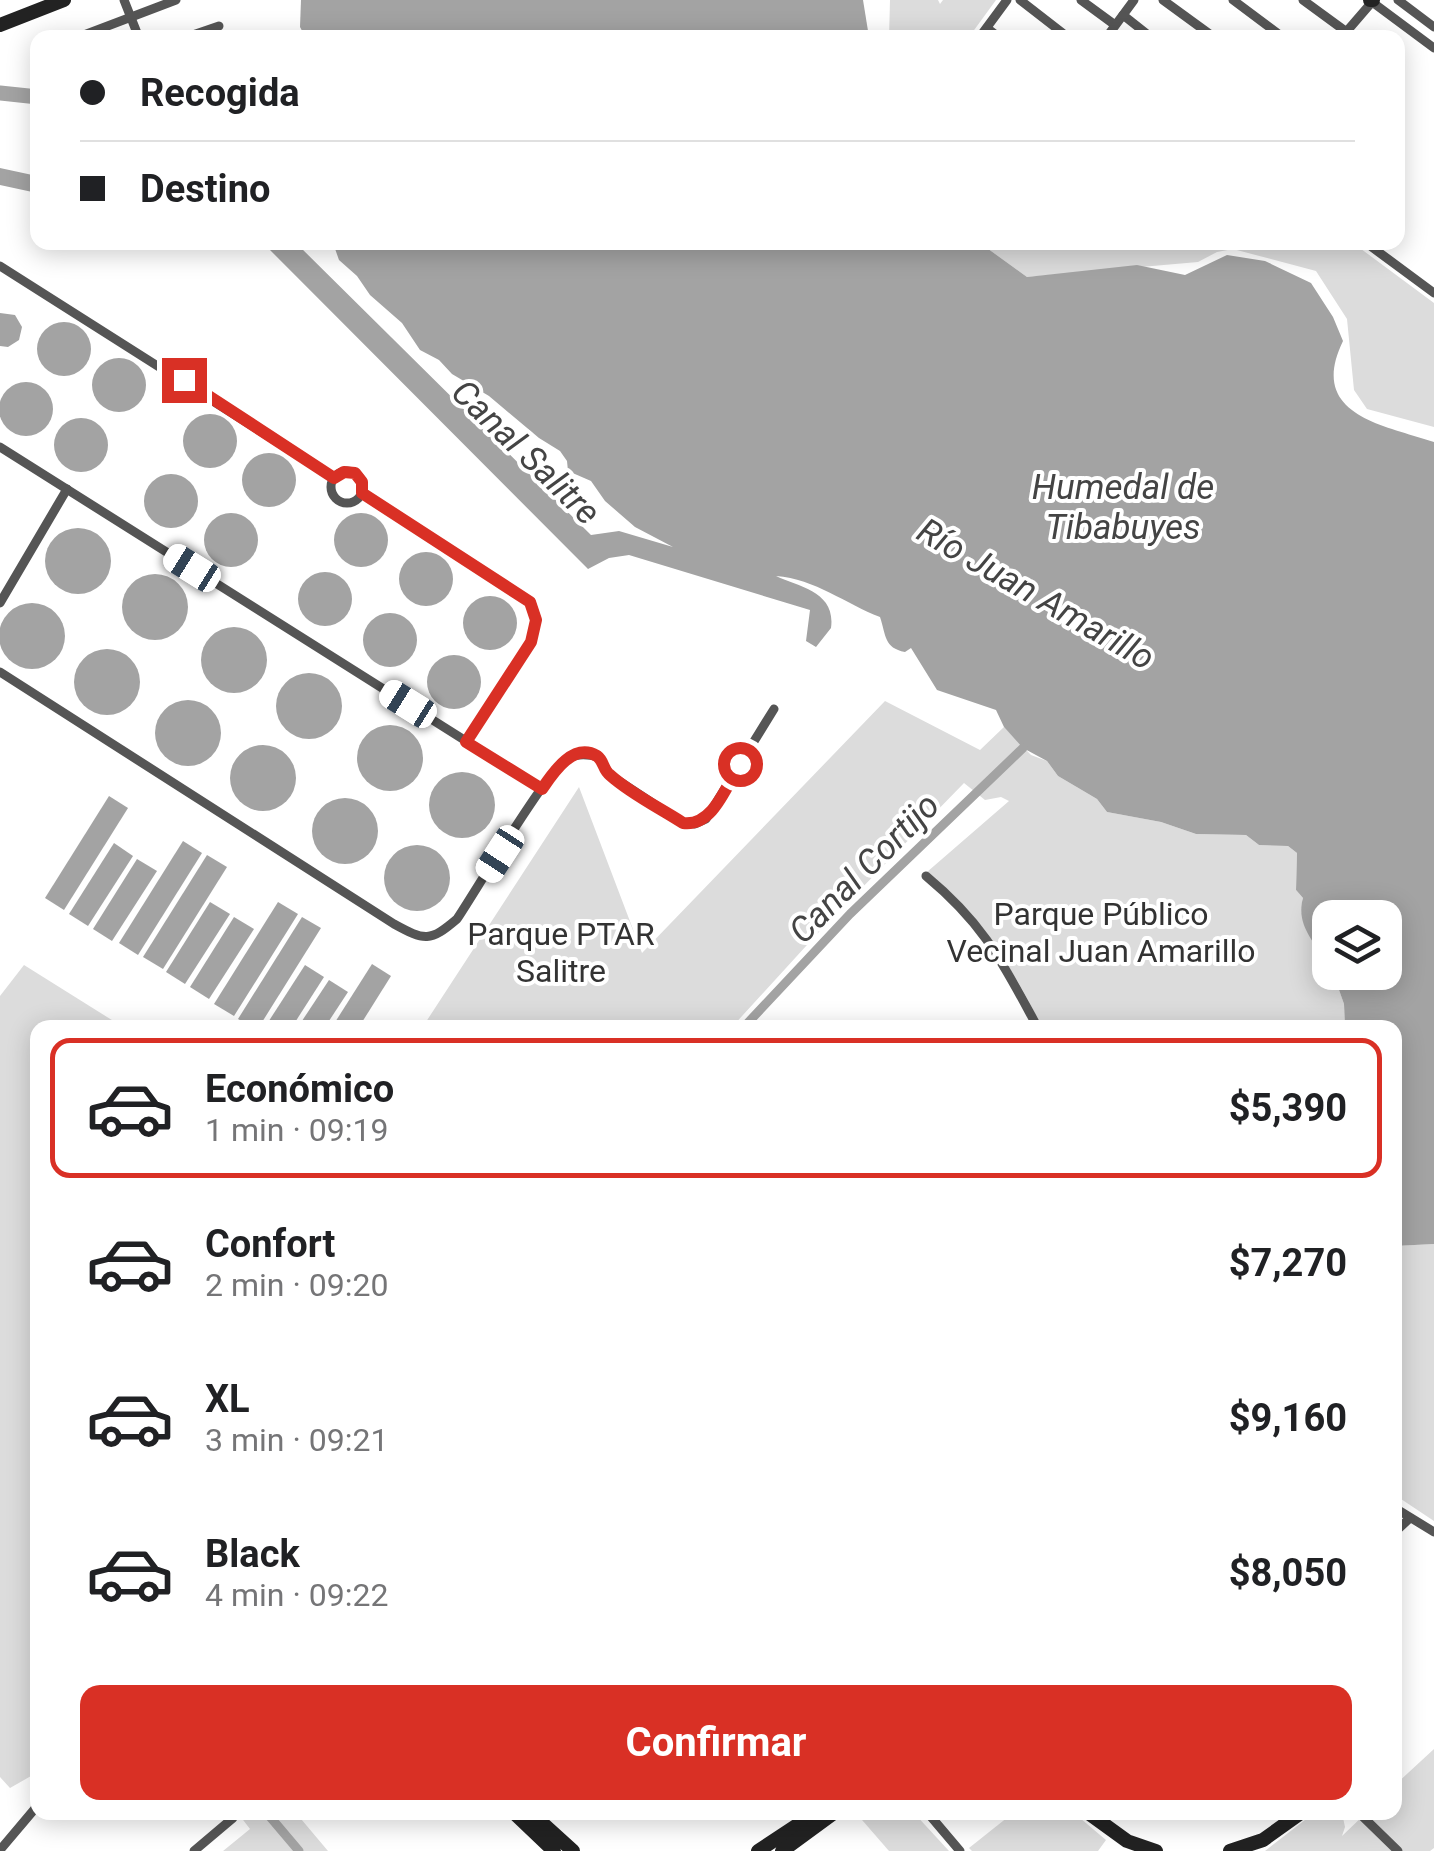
<!DOCTYPE html>
<html lang="es">
<head>
<meta charset="utf-8">
<style>
  :root { --surface:#fff; --page:#f6f6f6; --text:#202124; --muted:#757577; --line:#e0e0e0; --accent:#d93025 }
  body { margin:0; font-family:Roboto,sans-serif; background:var(--page); color:var(--text); height:100vh; display:flex; flex-direction:column; font-size:38px; white-space:nowrap }
  * { box-sizing:border-box; margin:0 }
  p { font-size:32px; color:var(--muted) }
  .icon { flex:none; width:55px; height:55px; fill:none; stroke:currentColor; stroke-width:2; stroke-linecap:round; stroke-linejoin:round }
  .map { position:relative; flex:1; overflow:hidden }
  .side { position:absolute; left:30px; top:1020px; width:1372px; height:800px; display:flex; flex-direction:column; background:var(--surface); border-radius:20px; box-shadow:0 5px 25px #0003 }
  .side>* { flex:none }
  .guide { position:absolute; left:30px; top:30px; width:1375px; height:220px; border-radius:20px; box-shadow:0 5px 25px #0003; display:grid; align-content:center; height:220px; padding:0 50px; background:var(--surface) }
  .tools { position:absolute; left:1312px; top:900px; display:grid; gap:20px }
  .tools a { display:grid; place-items:center; width:90px; height:90px; border-radius:20px; background:var(--surface); box-shadow:0 5px 25px #0003; font-size:50px }
  .end { position:absolute; width:45px; height:45px; margin:-22px; border:12px solid #d93025; background:#fff; box-shadow:0 0 0 5px #fff }
  .from { border-radius:50% }
  .car { position:absolute; width:30px; height:60px; margin:-30px -15px; border-radius:12px; box-shadow:0 0 8px 2px #0007; background:linear-gradient(#fff 24%,#345 0 40%,#fff 0 76%,#345 0 86%,#fff 0) }
  .guide b { display:flex; align-items:center; gap:35px; height:95px; font-size:38px }
  .guide b+b { border-top:2px solid var(--line) }
  .guide i { width:25px; height:25px; background:var(--text) }
  ul { padding:18px 0 0; list-style:none }
  li { display:flex; align-items:center; gap:30px; height:140px; margin:0 20px 15px; padding:0 30px; border:5px solid transparent; border-radius:20px }
  li div { flex:1 }
  li b { display:block; font-size:38px }
  li em { font-style:normal; font-weight:700 }
  li.selected { border-color:var(--accent) }
  li>.icon { width:90px; height:90px; stroke-width:1.5 }
  .button { display:flex; gap:20px; margin-top:auto; padding:20px 50px }
  .button a { flex:1; height:115px; border-radius:20px; background:var(--accent); color:#fff; font-size:40px; font-weight:700; line-height:115px; text-align:center }
  .map>svg:first-child { display:block }
  .green { fill:#dcdcdc }
  .water { fill:#a3a3a3 }
  .lines { fill:none; stroke-linecap:round; stroke-linejoin:round }
  .canal { stroke:#a3a3a3; stroke-width:9 }
  .river { stroke:#a3a3a3; stroke-width:15 }
  .street { stroke:#555; stroke-width:9 }
  .secondary { stroke:#222; stroke-width:14 }
  .route { stroke:#d93025; stroke-width:12 }
  .labels { text-anchor:middle; stroke-width:8; stroke-linejoin:round; paint-order:stroke }
  .park-label { font-size:32px; fill:#333; stroke:#fff }
  .water-label { font-size:35px; font-style:italic; fill:#444; stroke:#fff }
</style>
</head>
<body>
<div class="map">
<svg width="1434" height="1851" viewBox="0 0 1434 1851">
  <rect width="100%" height="100%" fill="#fff"/>
  <!-- green -->
  <g class="green">
    <polygon points="890,0 938,0 940,4 943,0 996,0 969,37 889,38"/>
    <polygon points="1133,242 1155,249 1161,242 1353,243 1434,303 1434,427 1367,409 1354,390 1347,319 1316,271 1233,249 1217,252 1198,262 1027,277 980,243"/>
    <path d="M885 701 980 750 1004 727 1031 755 1047 761 1058 776 1097 799 1107 812 1161 822 1196 834 1246 835 1259 845 1288 846 1297 853 1296 890 1303 898C1294 929 1328 945 1330 972L1333 973 1344 1004 1345 1027H1042C1012 967 980 914 927 872L1009 801 1001 797 985 800 964 783 817 934 732 1027 422 1028 579 787 642 953Z"/>
    <polygon points="24,965 123,1027 38,1028 38,1772 10,1788 0,1777 0,996"/>
    <polygon points="1434,1244 1434,1521 1395,1495 1395,1246"/>
    <polygon points="1434,1749 1434,1848 1430,1851 1265,1851 1314,1813 1342,1813 1345,1827 1342,1836 1366,1813 1395,1812 1395,1785"/>
    <polygon points="237,1812 296,1813 328,1851 223,1851 250,1829"/>
    <polygon points="856,1813 914,1813 949,1851 889,1851"/>
    <polygon points="1013,1813 1074,1813 1106,1840 1098,1851 972,1851 969,1848"/>
  </g>
  <!-- water -->
  <g class="water">
    <polygon points="863,0 869,37 306,38 300,27 301,0"/>
    <polygon points="0,168 37,176 37,193 0,185"/>
    <path d="M980 243 1027 277 1137 265 1185 275 1227 255 1265 261 1311 283 1333 317 1343 341C1307 415 1383 425 1434 442V1244L1395 1246V1028L1345 1027 1344 1004 1333 973 1385 972V918H1330V965C1316 945 1295 925 1303 898L1296 890 1297 853 1288 846 1259 845 1246 835 1196 834 1161 822 1107 812 1097 799 1058 776 1047 761 1023 748 1004 727 996 710 937 690 911 648 905 652C884 648 886 635 880 617 846 604 815 579 776 576 800 587 836 592 831 628L816 647 806 641 810 610 629 555 609 558 588 569 270 250 272 246 266 243H296L591 535 619 531 673 547 635 527 605 501 591 481 568 471 567 461 560 451 539 438 489 396 452 374 439 360 420 350 402 323 370 295 357 276 339 260 333 243Z"/>
    <polygon points="0,313 15,315 22,327 19,340 8,347 0,346"/>
    <circle cx="64" cy="349" r="27"/>
    <circle cx="119" cy="385" r="27"/>
    <circle cx="26" cy="409" r="27"/>
    <circle cx="210" cy="441" r="27"/>
    <circle cx="81" cy="445" r="27"/>
    <circle cx="269" cy="480" r="27"/>
    <circle cx="171" cy="501" r="27"/>
    <circle cx="361" cy="540" r="27"/>
    <circle cx="231" cy="540" r="27"/>
    <circle cx="78" cy="561" r="33"/>
    <circle cx="426" cy="579" r="27"/>
    <circle cx="325" cy="599" r="27"/>
    <circle cx="155" cy="607" r="33"/>
    <circle cx="490" cy="623" r="27"/>
    <circle cx="32" cy="636" r="33"/>
    <circle cx="390" cy="640" r="27"/>
    <circle cx="234" cy="660" r="33"/>
    <circle cx="107" cy="682" r="33"/>
    <circle cx="454" cy="682" r="27"/>
    <circle cx="309" cy="706" r="33"/>
    <circle cx="188" cy="733" r="33"/>
    <circle cx="390" cy="758" r="33"/>
    <circle cx="263" cy="778" r="33"/>
    <circle cx="462" cy="805" r="33"/>
    <polygon points="109,796 128,808 64,910 45,898"/>
    <circle cx="345" cy="831" r="33"/>
    <polygon points="183,841 202,853 138,955 119,943"/>
    <polygon points="114,843 133,856 88,926 69,914"/>
    <circle cx="417" cy="878" r="33"/>
    <polygon points="207,855 227,867 163,969 143,957"/>
    <polygon points="137,859 157,871 112,941 93,929"/>
    <polygon points="210,902 230,914 185,984 166,972"/>
    <polygon points="278,902 298,914 234,1016 214,1004"/>
    <polygon points="234,917 254,929 209,999 190,987"/>
    <polygon points="302,917 321,928 259,1027 252,1027 238,1019"/>
    <polygon points="372,964 391,976 359,1027 332,1027"/>
    <polygon points="305,965 324,977 292,1027 265,1027"/>
    <polygon points="329,980 348,992 325,1027 298,1027"/>
  </g>
  <g class="lines">
    <!-- canal -->
    <g class="canal">
      <polyline points="743,1028 850,914 1023,748"/>
      <polyline points="266,1812 299,1851"/>
    </g>
    <!-- river -->
    <polyline class="river" points="0,93 38,97"/>
    <!-- street -->
    <g class="street">
      <polyline points="124,0 139,38"/>
      <polyline points="1020,0 1069,38"/>
      <polyline points="1081,0 1115,25"/>
      <polyline points="1163,0 1215,38"/>
      <polyline points="1233,0 1284,38"/>
      <polyline points="1303,0 1348,33"/>
      <polyline points="1398,0 1434,27"/>
      <polyline points="1123,15 1152,38"/>
      <polyline points="987,28 1000,38"/>
      <polyline points="76,38 176,0"/>
      <polyline points="184,38 219,26"/>
      <polyline points="979,38 1007,0"/>
      <polyline points="1106,38 1134,0"/>
      <polyline points="1341,38 1372,2 1434,48"/>
      <polyline points="1365,242 1434,293"/>
      <polyline points="0,266 334,478"/>
      <polyline points="0,447 542,789"/>
      <circle cx="347" cy="487" r="16"/>
      <polyline points="362,493 530,602 536,620 531,641 466,741"/>
      <polyline points="0,603 67,489"/>
      <path d="M0 672 394 924C425 941 430 942 457 919 474 894 549 767 568 758 578 753 588 754 599 757L610 775 683 823 695 824 706 819 774 709"/>
      <path d="M926 876C985 925 1002 962 1038 1028"/>
      <polyline points="1395,1508 1434,1532"/>
      <polyline points="1395,1532 1410,1518"/>
      <polyline points="927,1812 960,1851"/>
      <polyline points="1358,1812 1398,1851"/>
      <polyline points="0,1850 38,1805"/>
      <polyline points="194,1851 233,1818"/>
    </g>
    <!-- secondary -->
    <g class="secondary">
      <polyline points="1370,0 1373,0"/>
      <polyline points="0,25 64,0"/>
      <polyline points="513,1812 554,1851"/>
      <polyline points="530,1812 573,1851"/>
      <polyline points="1087,1812 1127,1841 1156,1851"/>
      <polyline points="758,1851 817,1812"/>
      <polyline points="782,1851 835,1812"/>
      <polyline points="1230,1851 1263,1840 1302,1812"/>
    </g>
  </g>
  <g class="lines">
    <!-- route -->
    <path class="route" d="M184 380 334 478 344 472 355 473 362 482V493L530 602 536 620 531 642 466 742 542 789C553 773 573 742 597 756 604 761 603 770 610 775 631 794 660 808 683 823 713 827 726 786 740 764"/>
  </g>
  <g class="labels">
    <!-- park labels -->
    <g class="park-label">
      <text x="1101" y="925">Parque Público<tspan x="1101" dy="37">Vecinal Juan Amarillo</tspan></text>
      <text x="561" y="945">Parque PTAR<tspan x="561" dy="37">Salitre</tspan></text>
    </g>
    <!-- water labels -->
    <g class="water-label">
      <text transform="translate(526 452) rotate(44)" y="12">Canal Salitre</text>
      <text x="1123" y="499">Humedal de<tspan x="1123" dy="40">Tibabuyes</tspan></text>
      <text transform="translate(1036 594) rotate(30)" y="12">Río Juan Amarillo</text>
      <text transform="translate(864 868) rotate(-45)" y="12">Canal Cortijo</text>
    </g>
  </g>
</svg>
<div class="tools">
<a><svg class="icon" aria-label="layers" viewBox="0 0 24 24"><path d="M12 4l9 5-9 5-9-5zM3 14l9 5 9-5"/></svg></a>
</div>
<i class="end from" style="left:740px;top:764px"></i>
<i class="end" style="left:184px;top:380px"></i>
<i class="car" style="left:192px;top:568px;rotate:302deg"></i>
<i class="car" style="left:408px;top:704px;rotate:302deg"></i>
<i class="car" style="left:500px;top:854px;rotate:213deg"></i>
<div class="guide">
<b><i class="from"></i>Recogida</b>
<b><i></i>Destino</b>
</div>
<section class="side">
<ul>
<li class="selected"><svg class="icon" aria-label="car" viewBox="0 0 24 24"><path d="M5 17H2v-5l4-1 3-4h7l3 4 3 1v5h-3M9 17h6M6 11h13"/><circle cx="7" cy="17" r="2"/><circle cx="17" cy="17" r="2"/></svg><div><b>Económico</b><p>1 min · 09:19</p></div><em>$5,390</em></li>
<li><svg class="icon" aria-label="car" viewBox="0 0 24 24"><path d="M5 17H2v-5l4-1 3-4h7l3 4 3 1v5h-3M9 17h6M6 11h13"/><circle cx="7" cy="17" r="2"/><circle cx="17" cy="17" r="2"/></svg><div><b>Confort</b><p>2 min · 09:20</p></div><em>$7,270</em></li>
<li><svg class="icon" aria-label="car" viewBox="0 0 24 24"><path d="M5 17H2v-5l4-1 3-4h7l3 4 3 1v5h-3M9 17h6M6 11h13"/><circle cx="7" cy="17" r="2"/><circle cx="17" cy="17" r="2"/></svg><div><b>XL</b><p>3 min · 09:21</p></div><em>$9,160</em></li>
<li><svg class="icon" aria-label="car" viewBox="0 0 24 24"><path d="M5 17H2v-5l4-1 3-4h7l3 4 3 1v5h-3M9 17h6M6 11h13"/><circle cx="7" cy="17" r="2"/><circle cx="17" cy="17" r="2"/></svg><div><b>Black</b><p>4 min · 09:22</p></div><em>$8,050</em></li>
</ul>
<div class="button"><a>Confirmar</a></div>
</section>
</div>
</body>
</html>
